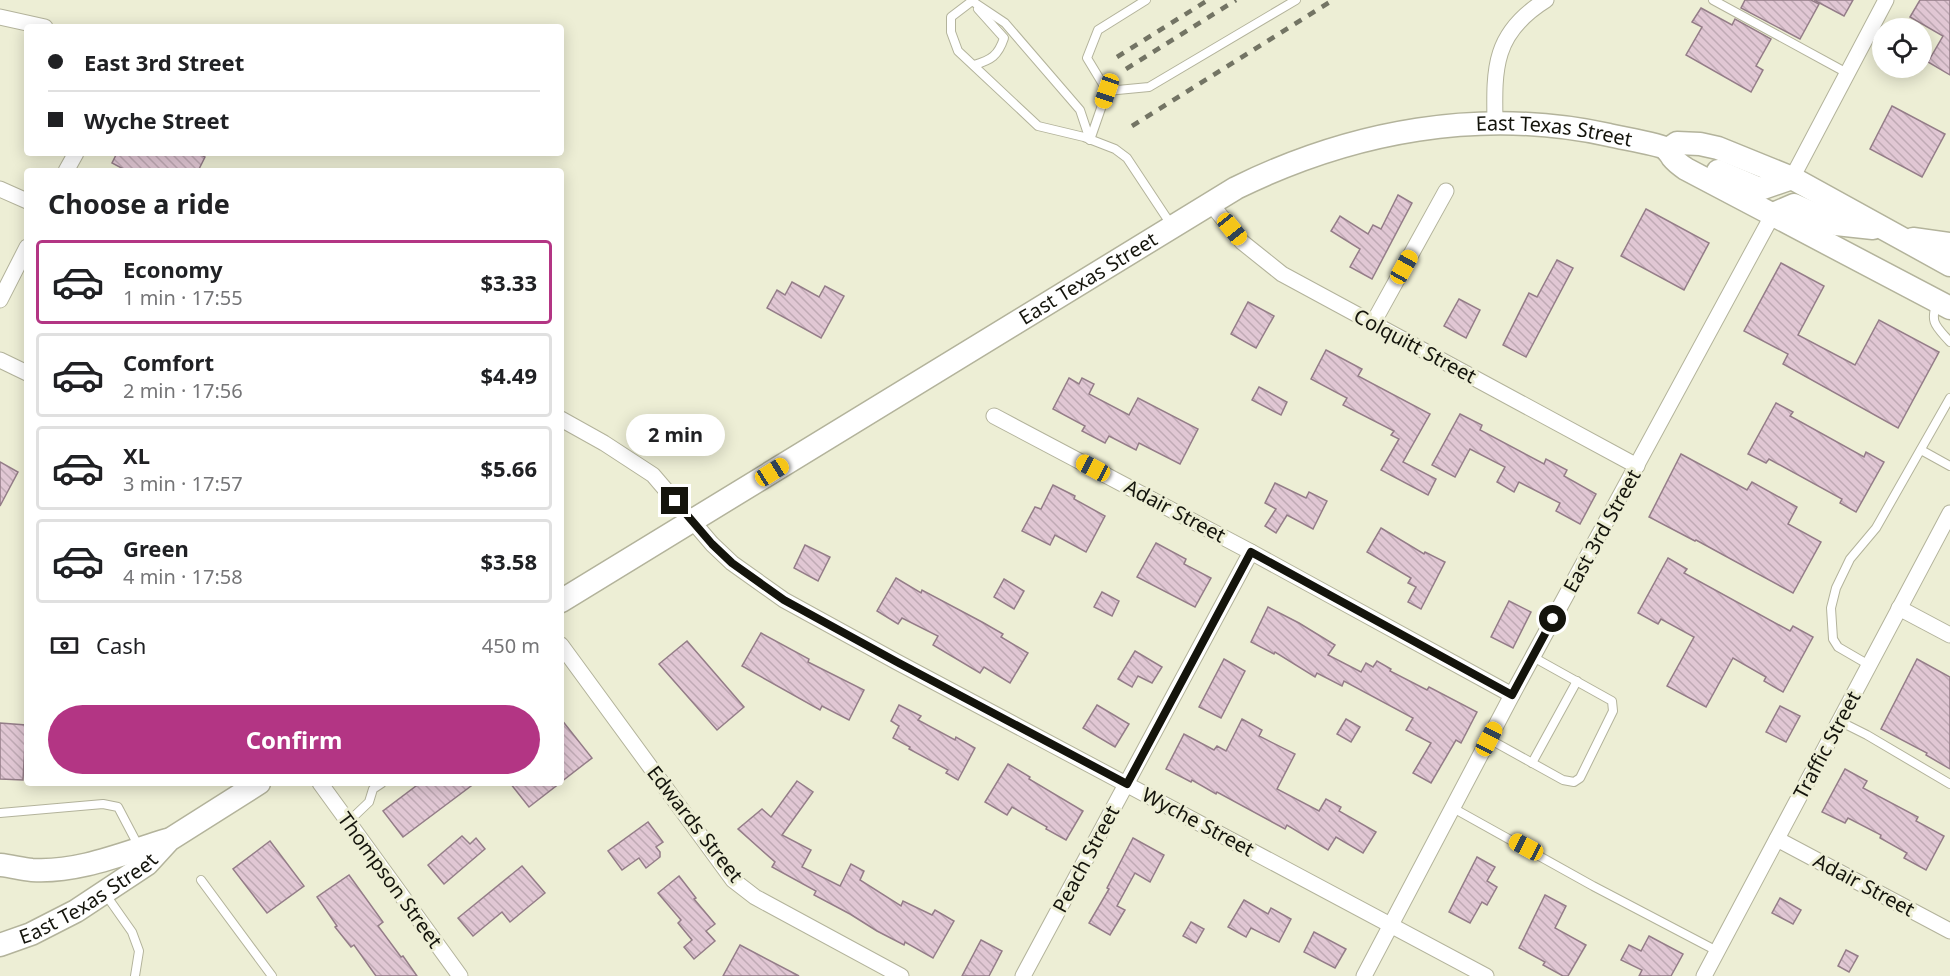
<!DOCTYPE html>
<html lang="en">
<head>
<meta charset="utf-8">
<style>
  :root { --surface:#fff; --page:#f2f2f2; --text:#202124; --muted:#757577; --line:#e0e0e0; --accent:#b33584 }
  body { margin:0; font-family:"Noto Sans",sans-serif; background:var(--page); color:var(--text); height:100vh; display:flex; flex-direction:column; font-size:22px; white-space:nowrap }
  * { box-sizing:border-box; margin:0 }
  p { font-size:20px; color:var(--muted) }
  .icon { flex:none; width:33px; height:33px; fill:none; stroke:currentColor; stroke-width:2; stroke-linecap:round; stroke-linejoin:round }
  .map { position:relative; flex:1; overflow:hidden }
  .side { position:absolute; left:24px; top:168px; width:540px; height:618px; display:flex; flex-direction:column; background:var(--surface); border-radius:6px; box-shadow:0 3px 15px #0003 }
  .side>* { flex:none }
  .banner { position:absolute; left:24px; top:24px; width:540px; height:132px; border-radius:6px; box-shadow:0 3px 15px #0003; display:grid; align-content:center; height:132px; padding:0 24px; background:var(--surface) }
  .fabs { position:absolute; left:1872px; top:18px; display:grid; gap:12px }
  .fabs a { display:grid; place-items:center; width:60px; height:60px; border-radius:50%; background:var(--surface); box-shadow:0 3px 15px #0003; font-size:30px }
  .end { position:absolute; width:27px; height:27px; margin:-14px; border:8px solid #14140c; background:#fff; box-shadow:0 0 0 3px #fff }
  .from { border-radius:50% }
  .bubble { position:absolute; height:42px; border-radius:21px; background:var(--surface); box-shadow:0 3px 15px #0003; font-size:20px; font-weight:700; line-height:42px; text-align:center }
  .car { position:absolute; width:18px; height:36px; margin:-18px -9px; border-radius:8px; box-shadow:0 0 4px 2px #0007; background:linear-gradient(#f5c518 24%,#345 0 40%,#f5c518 0 76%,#345 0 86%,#f5c518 0) }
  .banner b { display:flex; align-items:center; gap:21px; height:57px; font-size:22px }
  .banner b+b { border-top:2px solid var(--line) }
  .banner i { width:15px; height:15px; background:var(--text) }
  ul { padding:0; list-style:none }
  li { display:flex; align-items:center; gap:18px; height:84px; margin:0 12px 9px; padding:0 12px; border:3px solid var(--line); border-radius:6px }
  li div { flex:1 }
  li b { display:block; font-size:22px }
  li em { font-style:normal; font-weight:700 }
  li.selected { border-color:var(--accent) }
  li>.icon { width:54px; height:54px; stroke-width:1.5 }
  h2 { padding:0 24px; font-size:27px; line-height:72px }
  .pay { display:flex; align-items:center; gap:15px; height:66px; padding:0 24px; font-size:22px }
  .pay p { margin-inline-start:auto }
  .action { display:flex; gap:12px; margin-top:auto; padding:12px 24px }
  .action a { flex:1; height:69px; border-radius:36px; background:var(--accent); color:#fff; font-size:24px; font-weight:700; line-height:69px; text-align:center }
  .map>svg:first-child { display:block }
  .building { fill:url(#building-back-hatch); stroke:#947d88; stroke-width:1.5 }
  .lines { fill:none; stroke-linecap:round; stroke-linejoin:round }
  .service-casing { stroke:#b3b39b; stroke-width:10 }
  .minor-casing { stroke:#b3b39b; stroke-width:17 }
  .primary-casing { stroke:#b3b39b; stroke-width:25 }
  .service { stroke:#fff; stroke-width:8 }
  .minor { stroke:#fff; stroke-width:15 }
  .primary { stroke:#fff; stroke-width:22 }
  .rail { stroke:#737464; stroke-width:4.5; stroke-dasharray:8 8; stroke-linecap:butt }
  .route { stroke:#14140c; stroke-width:8 }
  .labels { text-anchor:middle; stroke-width:6; stroke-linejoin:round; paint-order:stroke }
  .street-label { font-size:20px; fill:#14140c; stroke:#edeed5 }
</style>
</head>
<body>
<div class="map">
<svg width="1950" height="976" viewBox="0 0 1950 976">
  <defs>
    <pattern id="building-back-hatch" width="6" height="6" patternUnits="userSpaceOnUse" patternTransform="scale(1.5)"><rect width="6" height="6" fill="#e1c7d4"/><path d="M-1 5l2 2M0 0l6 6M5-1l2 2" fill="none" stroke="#c0aab5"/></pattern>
  </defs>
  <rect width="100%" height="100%" fill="#edeed5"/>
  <!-- building -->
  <g class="building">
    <polygon points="1745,0 1811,0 1819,4 1800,39 1741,8"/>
    <polygon points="1814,0 1853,0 1844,16"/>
    <polygon points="1920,0 1950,0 1950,75 1928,62 1943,36 1910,17"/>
    <polygon points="1701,8 1732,25 1735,19 1771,39 1756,66 1763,70 1751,92 1686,55 1702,27 1692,22"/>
    <polygon points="1892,106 1945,134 1922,177 1870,149"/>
    <polygon points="117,153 198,153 205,157 198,171 127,171 112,163"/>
    <polygon points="1398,195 1412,203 1372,279 1350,267 1360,249 1331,231 1340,216 1368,234 1373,225 1381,229"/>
    <polygon points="1646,209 1709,243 1684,290 1621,256"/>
    <polygon points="1557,260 1573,268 1526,357 1503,345 1529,293 1537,297"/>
    <polygon points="1781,263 1824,286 1798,335 1855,365 1879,320 1939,352 1898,428 1783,364 1788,354 1744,331"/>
    <polygon points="792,282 819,297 825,286 844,296 821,338 767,308 777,290 785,295"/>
    <polygon points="1459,299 1480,310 1466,338 1444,326"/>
    <polygon points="1248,302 1274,316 1256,348 1231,334"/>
    <polygon points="1326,350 1362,369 1358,376 1430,414 1403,462 1436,479 1428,495 1381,470 1399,439 1391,435 1394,431 1343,405 1347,398 1311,379"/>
    <polygon points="1069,378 1079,384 1082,378 1094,384 1089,394 1129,415 1138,398 1198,429 1180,464 1139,443 1136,450 1109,436 1105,443 1082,431 1085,426 1053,409"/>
    <polygon points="1259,387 1287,402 1281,415 1252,400"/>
    <polygon points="1776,403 1793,412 1790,416 1864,457 1866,452 1884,462 1856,512 1840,503 1842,499 1769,459 1766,463 1748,454"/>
    <polygon points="1460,414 1482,425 1480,430 1544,464 1546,459 1567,470 1564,476 1596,494 1580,524 1556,511 1560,503 1519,482 1514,492 1497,482 1505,467 1470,449 1455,477 1432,465"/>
    <polygon points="1681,454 1747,490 1752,482 1797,507 1788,524 1821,542 1793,593 1696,540 1695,541 1649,517"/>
    <polygon points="0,462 18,472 0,506"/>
    <polygon points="1275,483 1306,498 1309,492 1327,501 1313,529 1287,515 1276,533 1265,526 1276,509 1265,503"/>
    <polygon points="1053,485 1075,496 1074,499 1105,516 1086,552 1055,535 1050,545 1022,531 1035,507 1041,509"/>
    <polygon points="1381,528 1424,554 1425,552 1445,562 1421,609 1408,602 1416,587 1408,583 1411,578 1367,552"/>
    <polygon points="1156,543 1186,559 1184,564 1211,578 1195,607 1137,577"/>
    <polygon points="805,545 830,557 818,581 794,568"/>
    <polygon points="1668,558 1687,569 1684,573 1790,631 1793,626 1813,637 1783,692 1764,681 1766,677 1733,658 1706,707 1667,686 1694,637 1661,619 1658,624 1638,613"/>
    <polygon points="896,578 921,593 922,590 982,622 1003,634 1001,637 1028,653 1010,683 984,667 980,673 933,645 938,636 902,618 898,624 877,611"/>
    <polygon points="1004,579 1024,591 1014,609 994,597"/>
    <polygon points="1102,592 1119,601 1112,616 1094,607"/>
    <polygon points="1509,601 1531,612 1513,648 1491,637"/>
    <polygon points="1268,607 1299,623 1335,645 1328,655 1361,672 1366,663 1373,667 1377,661 1391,669 1390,671 1427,690 1429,687 1477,712 1461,743 1456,740 1431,783 1413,773 1431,743 1406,730 1413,718 1344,681 1342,686 1317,673 1315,677 1275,652 1274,654 1251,642"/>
    <polygon points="761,633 809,659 808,662 864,690 849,720 822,706 820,710 742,666"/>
    <polygon points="687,641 744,707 717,730 659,664"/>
    <polygon points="1135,651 1162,667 1152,683 1138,676 1132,687 1118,679"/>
    <polygon points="1224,659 1245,671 1221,718 1199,707"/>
    <polygon points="1917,659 1950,677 1950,769 1926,755 1927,753 1881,729"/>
    <polygon points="899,705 921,716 918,720 955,740 956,737 975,748 958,780 946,773 948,770 909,749 910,747 893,738 899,726 891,721"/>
    <polygon points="1097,705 1129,724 1115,747 1083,728"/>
    <polygon points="1780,706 1800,716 1786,742 1766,732"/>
    <polygon points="561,719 592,758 561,782"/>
    <polygon points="1242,719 1262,730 1259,736 1295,754 1277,789 1319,811 1326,799 1341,807 1339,811 1376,832 1363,853 1336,837 1328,850 1287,825 1285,829 1217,792 1216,794 1192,780 1191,782 1166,769 1184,734 1214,750 1217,746 1226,751"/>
    <polygon points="1346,719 1360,727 1351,742 1337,734"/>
    <polygon points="0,723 26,725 23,780 0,779"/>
    <polygon points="1008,764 1030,777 1029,779 1083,811 1066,840 1046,829 1047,827 1012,807 1007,815 985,802"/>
    <polygon points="1845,769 1867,781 1863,788 1918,817 1916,821 1944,836 1926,870 1904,858 1907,853 1880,838 1881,835 1848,818 1845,823 1822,812"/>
    <polygon points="797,781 813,792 782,835 811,850 802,867 840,886 851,864 864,871 860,880 901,906 903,901 932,915 935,910 954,921 933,958 905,942 904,945 877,931 850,914 814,895 816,891 772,867 775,862 738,829 762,809 771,817"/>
    <polygon points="420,783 475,783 403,837 383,811"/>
    <polygon points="510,783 560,783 529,807"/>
    <polygon points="648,822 663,842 656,847 660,852 660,857 646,868 639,858 622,870 608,851"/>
    <polygon points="462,836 470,844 476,838 485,849 444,884 428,865"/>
    <polygon points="1133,838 1164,855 1150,882 1135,873 1117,906 1125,910 1110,935 1089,923 1109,889 1107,888"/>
    <polygon points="270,841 304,886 267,913 233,869"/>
    <polygon points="1477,857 1495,867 1487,881 1497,887 1487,905 1482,902 1470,923 1449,912"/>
    <polygon points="522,866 545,893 510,922 502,912 473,936 458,918"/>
    <polygon points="349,875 383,922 378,926 401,957 403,956 417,976 376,976 354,945 351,947 335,927 337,926 317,897"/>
    <polygon points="679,876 696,898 694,899 715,924 706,931 715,941 694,959 684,947 692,940 678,923 681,920 658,893"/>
    <polygon points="1545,895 1566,906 1555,928 1586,945 1568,976 1563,976 1543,965 1545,962 1519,948"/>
    <polygon points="1780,898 1801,910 1793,924 1772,913"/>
    <polygon points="1244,900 1268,914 1271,908 1291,919 1279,942 1251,928 1246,937 1228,927"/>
    <polygon points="1191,922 1204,929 1196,943 1183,936"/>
    <polygon points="1314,932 1346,949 1335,968 1304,952"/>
    <polygon points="1649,936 1683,954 1671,976 1639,976 1642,970 1621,960 1629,945 1641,951"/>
    <polygon points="981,940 1002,951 989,976 962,976"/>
    <polygon points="740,945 799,976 723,976"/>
    <polygon points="1846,950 1858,956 1849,972 1838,966"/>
  </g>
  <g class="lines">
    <defs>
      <g id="service">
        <polyline points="1713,0 1847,73"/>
        <polyline points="972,1 951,17 951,32 958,51 1038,126 1084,137 1115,149 1127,158 1172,226"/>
        <polyline points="972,1 1005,23 1080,110 1090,140"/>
        <path d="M974 65C991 60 998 56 1004 38L978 9"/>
        <polyline points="1107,91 1149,87 1296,0"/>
        <polyline points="1107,91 1087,58 1098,30 1146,0"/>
        <polyline points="1090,140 1107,91"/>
        <path d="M1937 303C1929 323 1937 327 1950 342"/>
        <polyline points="1921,450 1950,466"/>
        <polyline points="1869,665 1838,647 1833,639 1831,608 1836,588 1850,559 1876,528 1950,398"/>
        <polyline points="1839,721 1867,735 1950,784"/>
        <polyline points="1489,739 1563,780 1574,782 1580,778 1613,711 1612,701 1533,657"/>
        <polyline points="1532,763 1577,681"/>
        <polyline points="1453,808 1593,886 1717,951"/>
        <polyline points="0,813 103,804 118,807 139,847"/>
        <polyline points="348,822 369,802 373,789 382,783"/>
        <polyline points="201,880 272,976"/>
        <polyline points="106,895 132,932 139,951 135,976"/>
      </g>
      <g id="minor">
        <polyline points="0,17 45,27"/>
        <path d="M1495 123C1494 68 1493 33 1546 0"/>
        <polyline points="66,171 76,153"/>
        <polyline points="1792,178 1886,0"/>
        <polyline points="0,189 27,201"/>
        <polyline points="1211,204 1242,242 1282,274 1637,466"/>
        <polyline points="0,300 27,247"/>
        <polyline points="1373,323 1446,191"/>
        <polyline points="0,360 27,373"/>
        <polyline points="994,416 1251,552 1512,695"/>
        <polyline points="561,419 604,443 653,475 712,544 732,563 784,600 897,662 1486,976"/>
        <polyline points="1899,608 1950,635"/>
        <polyline points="561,645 733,880 755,897 901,976"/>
        <polyline points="320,783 460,976"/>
        <polyline points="1777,839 1950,931"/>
        <polyline points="1023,976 1251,552"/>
        <polyline points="1364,976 1512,695 1773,214"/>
        <polyline points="1704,976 1950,513"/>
      </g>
      <g id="primary">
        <polyline points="1667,150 1677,143 1700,144 1718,148 1792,178 1950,265"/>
        <polyline points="1718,171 1760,189 1792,178"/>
        <polyline points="1773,214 1794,205 1836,224 1873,228"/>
        <polyline points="1913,239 1950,244"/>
        <path id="s1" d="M561 601 1236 188C1352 131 1481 107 1609 135 1620 138 1659 144 1667 149 1667 150 1672 156 1672 157 1676 162 1680 165 1686 169L1950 308"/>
        <path d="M0 865C11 866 21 869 32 870 78 873 124 853 167 840"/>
        <path id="s2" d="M0 945 31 934 76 911 147 864 169 840 259 783"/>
      </g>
    </defs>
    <!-- service casing -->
    <use href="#service" class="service-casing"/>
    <!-- minor casing -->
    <use href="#minor" class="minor-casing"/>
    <!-- primary casing -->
    <use href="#primary" class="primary-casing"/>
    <!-- service -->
    <use href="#service" class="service"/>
    <!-- minor -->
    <use href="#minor" class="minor"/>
    <!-- primary -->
    <use href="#primary" class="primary"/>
    <!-- rail -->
    <g class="rail">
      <polyline points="1117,57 1208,0"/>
      <polyline points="1126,69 1236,0"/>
      <polyline points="1132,126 1333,0"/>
    </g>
  </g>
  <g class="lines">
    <!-- route -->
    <polyline class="route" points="675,501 712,544 732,563 784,600 897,662 1127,784 1251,552 1512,695 1553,619"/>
  </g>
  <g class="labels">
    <!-- street labels -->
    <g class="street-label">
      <text dy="7" stroke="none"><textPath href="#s1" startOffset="1120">East Texas Street</textPath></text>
      <text dy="7" stroke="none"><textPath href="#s1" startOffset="618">East Texas Street</textPath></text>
      <text transform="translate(1415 346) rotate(28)" y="7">Colquitt Street</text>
      <text transform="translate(1175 511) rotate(28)" y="7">Adair Street</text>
      <text transform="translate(1602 531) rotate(-61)" y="7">East 3rd Street</text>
      <text transform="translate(1827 745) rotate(-62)" y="7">Traffic Street</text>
      <text transform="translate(1198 822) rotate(28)" y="7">Wyche Street</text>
      <text transform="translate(695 824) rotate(52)" y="7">Edwards Street</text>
      <text transform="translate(1086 859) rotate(-62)" y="7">Peach Street</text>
      <text transform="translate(390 880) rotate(54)" y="7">Thompson Street</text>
      <text transform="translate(1864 885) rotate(28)" y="7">Adair Street</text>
      <text dy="7" stroke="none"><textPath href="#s2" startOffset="100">East Texas Street</textPath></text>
    </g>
  </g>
</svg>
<div class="fabs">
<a><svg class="icon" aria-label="locate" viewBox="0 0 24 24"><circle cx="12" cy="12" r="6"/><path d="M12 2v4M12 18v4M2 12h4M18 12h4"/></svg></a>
</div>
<i class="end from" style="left:1553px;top:619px"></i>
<i class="end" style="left:675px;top:501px"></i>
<div class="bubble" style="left:626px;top:414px;width:99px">2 min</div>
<i class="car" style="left:1107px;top:91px;rotate:199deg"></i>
<i class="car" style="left:1232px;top:229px;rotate:141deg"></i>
<i class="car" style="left:1404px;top:267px;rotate:29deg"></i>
<i class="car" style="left:1093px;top:468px;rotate:298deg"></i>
<i class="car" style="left:772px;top:472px;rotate:58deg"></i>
<i class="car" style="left:1489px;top:739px;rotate:27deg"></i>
<i class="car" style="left:1526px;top:847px;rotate:298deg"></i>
<div class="banner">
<b><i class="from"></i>East 3rd Street</b>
<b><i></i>Wyche Street</b>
</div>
<section class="side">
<h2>Choose a ride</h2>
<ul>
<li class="selected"><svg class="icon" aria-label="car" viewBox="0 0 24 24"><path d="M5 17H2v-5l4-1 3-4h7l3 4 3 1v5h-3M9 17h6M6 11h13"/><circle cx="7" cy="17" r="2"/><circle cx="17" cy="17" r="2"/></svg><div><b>Economy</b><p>1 min · 17:55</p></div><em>$3.33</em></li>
<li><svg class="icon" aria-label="car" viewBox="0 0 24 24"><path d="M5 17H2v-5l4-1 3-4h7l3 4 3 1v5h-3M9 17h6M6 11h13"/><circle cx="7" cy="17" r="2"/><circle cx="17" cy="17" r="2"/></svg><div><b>Comfort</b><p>2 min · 17:56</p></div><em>$4.49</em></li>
<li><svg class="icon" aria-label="car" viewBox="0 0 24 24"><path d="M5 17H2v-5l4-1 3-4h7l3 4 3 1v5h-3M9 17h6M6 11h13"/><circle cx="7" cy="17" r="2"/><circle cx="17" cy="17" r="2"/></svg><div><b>XL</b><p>3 min · 17:57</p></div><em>$5.66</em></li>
<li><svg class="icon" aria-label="car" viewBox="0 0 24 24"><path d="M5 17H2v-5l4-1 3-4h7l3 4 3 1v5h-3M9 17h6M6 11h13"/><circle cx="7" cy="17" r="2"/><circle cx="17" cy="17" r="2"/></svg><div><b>Green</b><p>4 min · 17:58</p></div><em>$3.58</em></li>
</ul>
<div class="pay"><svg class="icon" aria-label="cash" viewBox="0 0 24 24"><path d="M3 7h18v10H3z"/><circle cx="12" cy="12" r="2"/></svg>Cash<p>450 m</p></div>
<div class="action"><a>Confirm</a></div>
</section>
</div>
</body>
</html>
